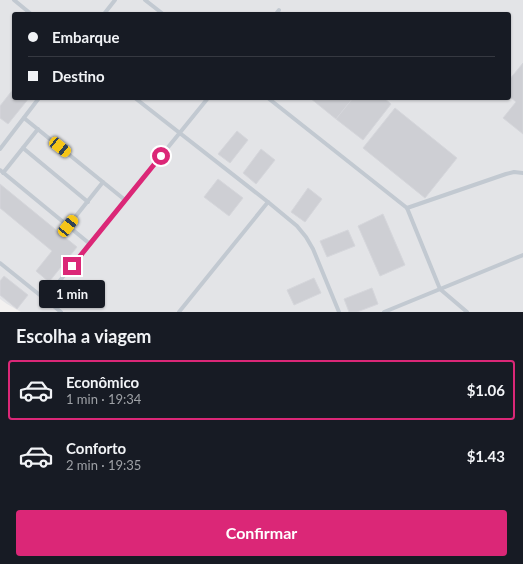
<!DOCTYPE html>
<html lang="pt">
<head>
<meta charset="utf-8">
<style>
  :root { --surface:#171b24; --page:#242831; --text:#f1f3f6; --muted:#9ea1a6; --line:#363941; --accent:#db2777 }
  body { margin:0; font-family:Lato,sans-serif; background:var(--page); color:var(--text); height:100vh; display:flex; flex-direction:column; font-size:15px; white-space:nowrap }
  * { box-sizing:border-box; margin:0 }
  p { font-size:13px; color:var(--muted) }
  .icon { flex:none; width:22px; height:22px; fill:none; stroke:currentColor; stroke-width:2; stroke-linecap:round; stroke-linejoin:round }
  .map { position:relative; height:312px; overflow:hidden }
  .panel { display:flex; flex-direction:column; background:var(--surface); flex:1 }
  .panel>* { flex:none }
  .guide { position:absolute; left:12px; top:12px; width:499px; height:88px; border-radius:4px; box-shadow:0 1px 3px #0004; display:grid; align-content:center; height:88px; padding:0 16px; background:var(--surface) }
  .end { position:absolute; width:18px; height:18px; margin:-9px; border:5px solid #db2777; background:#fff; box-shadow:0 0 0 2px #fff }
  .from { border-radius:50% }
  .bubble { position:absolute; height:28px; border-radius:4px; background:var(--surface); box-shadow:0 1px 3px #0004; font-size:13px; font-weight:700; line-height:28px; text-align:center }
  .car { position:absolute; width:12px; height:24px; margin:-12px -6px; border-radius:5px; box-shadow:0 0 3px 1px #0007; background:linear-gradient(#f5c518 24%,#345 0 40%,#f5c518 0 76%,#345 0 86%,#f5c518 0) }
  .guide b { display:flex; align-items:center; gap:14px; height:38px; font-size:15px }
  .guide b+b { border-top:1px solid var(--line) }
  .guide i { width:10px; height:10px; background:var(--text) }
  ul { padding:0; list-style:none }
  li { display:flex; align-items:center; gap:12px; height:60px; margin:0 8px 6px; padding:0 8px; border:2px solid transparent; border-radius:4px }
  li div { flex:1 }
  li b { display:block; font-size:15px }
  li em { font-style:normal; font-weight:700 }
  li.current { border-color:var(--accent) }
  li>.icon { width:36px; height:36px; stroke-width:1.5 }
  h2 { padding:0 16px; font-size:18px; line-height:48px }
  .cta { display:flex; gap:8px; margin-top:auto; padding:8px 16px }
  .cta a { flex:1; height:46px; border-radius:4px; background:var(--accent); color:#fff; font-size:16px; font-weight:700; line-height:46px; text-align:center }
  .map>svg:first-child { display:block }
  .airport { fill:#e3e4e7; fill-rule:evenodd }
  .building { fill:#cecfd4; stroke:#d5d6db }
  .lines { fill:none; stroke-linecap:round; stroke-linejoin:round }
  .service { stroke:#c2c9d1; stroke-width:4 }
  .route { stroke:#db2777; stroke-width:5 }
</style>
</head>
<body>
<div class="map">
<svg width="523" height="312" viewBox="0 0 523 312">
  <rect width="100%" height="100%" fill="#f3f1f0"/>
  <!-- airport -->
  <path class="airport" d="M0 0H523V312H21L7 304 0 299ZM14 14H509V98H14Z"/>
  <!-- building -->
  <g class="building">
    <polygon points="523,63 523,134 503,118 516,102 509,96 509,80"/>
    <polygon points="14,88 14,98 29,98 8,124 0,118 0,106"/>
    <polygon points="310,98 353,98 336,119"/>
    <polygon points="353,98 384,98 391,104 363,140 336,119"/>
    <polygon points="395,108 457,158 425,198 363,148"/>
    <polygon points="237,131 248,140 230,163 218,154"/>
    <polygon points="261,149 275,160 256,184 243,173"/>
    <polygon points="218,179 243,198 229,216 204,197"/>
    <polygon points="0,184 77,247 49,282 36,271 52,251 0,208"/>
    <polygon points="308,188 322,199 305,222 291,212"/>
    <polygon points="383,214 405,265 380,276 358,226"/>
    <polygon points="348,230 355,246 327,257 320,241"/>
    <polygon points="4,276 28,295 17,309 0,295 0,281"/>
    <polygon points="314,278 321,293 294,305 287,290"/>
    <polygon points="372,288 378,304 357,312 349,312 344,299"/>
  </g>
  <g class="lines">
    <!-- service -->
    <g class="service">
      <polyline points="14,0 31,14"/>
      <polyline points="145,0 163,14"/>
      <polyline points="104,14 115,0"/>
      <polyline points="276,14 279,10"/>
      <polyline points="135,98 268,202 297,226 306,237 313,249 339,312"/>
      <polyline points="268,98 407,208 440,289 467,312"/>
      <polyline points="24,118 125,200"/>
      <polyline points="23,148 88,202"/>
      <polyline points="0,149 39,98"/>
      <polyline points="0,170 90,244"/>
      <polyline points="3,173 38,129"/>
      <polyline points="407,208 506,174 514,172 523,173"/>
      <polyline points="68,226 103,182"/>
      <polyline points="0,263 61,312"/>
      <polyline points="45,299 208,98"/>
      <polyline points="179,312 268,202"/>
      <polyline points="384,312 523,255"/>
    </g>
  </g>
  <g class="lines">
    <!-- route -->
    <polyline class="route" points="72,266 161,156"/>
  </g>
</svg>
<i class="end from" style="left:161px;top:156px"></i>
<i class="end" style="left:72px;top:266px"></i>
<div class="bubble" style="left:39px;top:280px;width:66px">1 min</div>
<i class="car" style="left:60px;top:147px;rotate:129deg"></i>
<i class="car" style="left:68px;top:226px;rotate:39deg"></i>
<div class="guide">
<b><i class="from"></i>Embarque</b>
<b><i></i>Destino</b>
</div>
</div>
<section class="panel">
<h2>Escolha a viagem</h2>
<ul>
<li class="current"><svg class="icon" aria-label="car" viewBox="0 0 24 24"><path d="M5 17H2v-5l4-1 3-4h7l3 4 3 1v5h-3M9 17h6M6 11h13"/><circle cx="7" cy="17" r="2"/><circle cx="17" cy="17" r="2"/></svg><div><b>Econômico</b><p>1 min · 19:34</p></div><em>$1.06</em></li>
<li><svg class="icon" aria-label="car" viewBox="0 0 24 24"><path d="M5 17H2v-5l4-1 3-4h7l3 4 3 1v5h-3M9 17h6M6 11h13"/><circle cx="7" cy="17" r="2"/><circle cx="17" cy="17" r="2"/></svg><div><b>Conforto</b><p>2 min · 19:35</p></div><em>$1.43</em></li>
</ul>
<div class="cta"><a>Confirmar</a></div>
</section>
</body>
</html>
